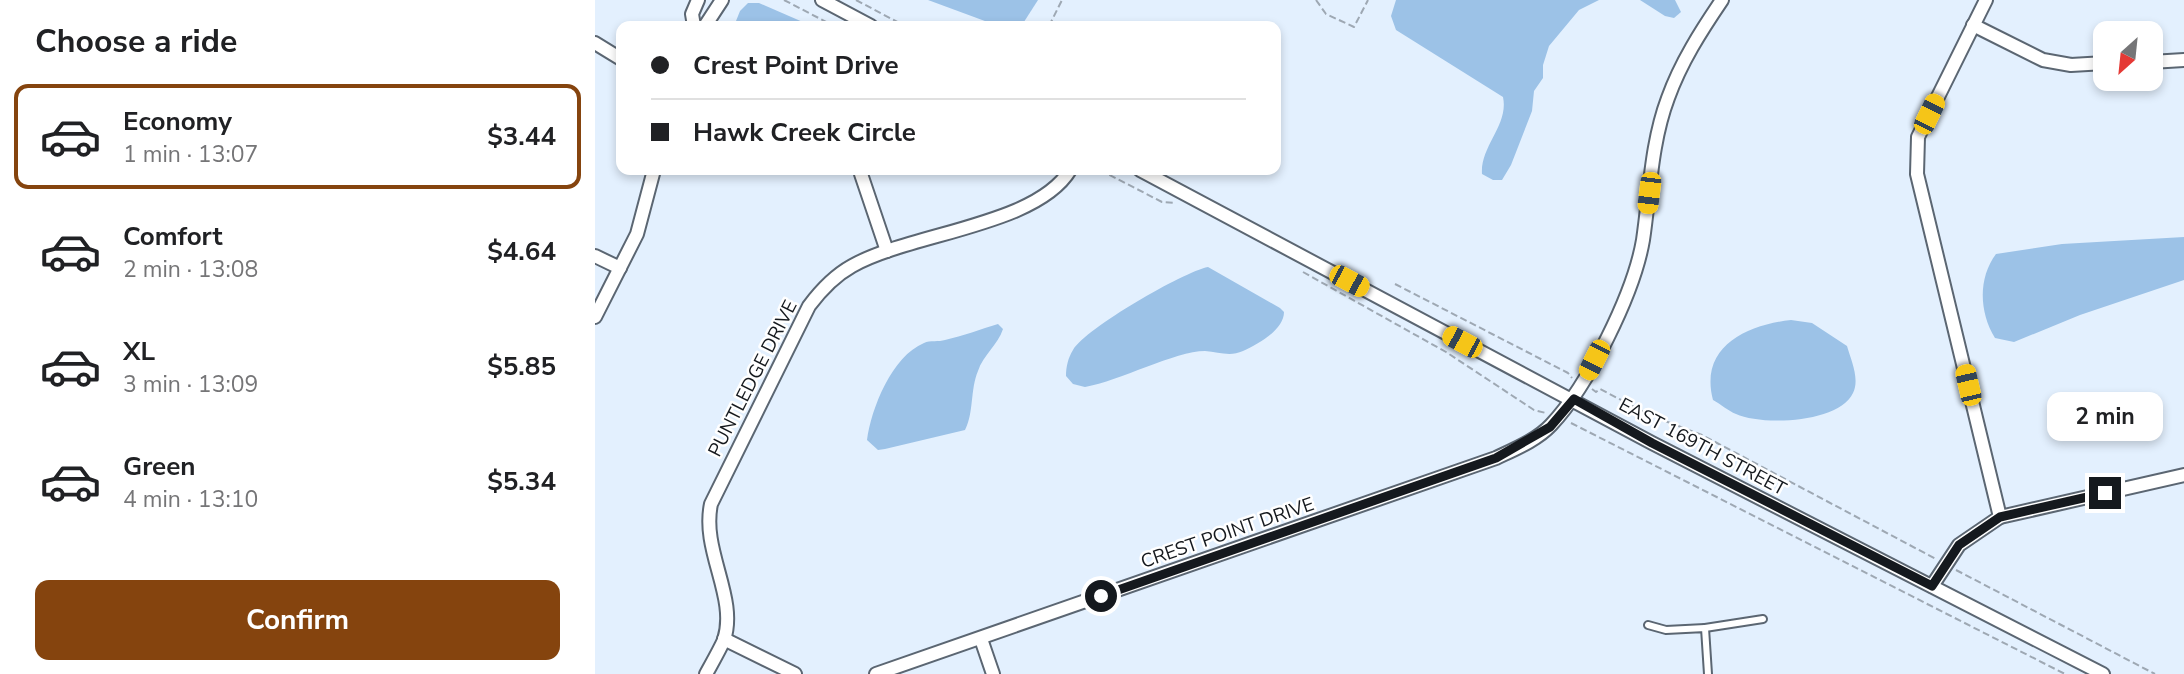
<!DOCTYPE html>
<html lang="en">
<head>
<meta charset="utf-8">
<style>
  :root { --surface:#fff; --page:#f6f6f6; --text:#202124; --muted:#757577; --line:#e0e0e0; --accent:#85440e }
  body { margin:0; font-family:"Nunito Sans",sans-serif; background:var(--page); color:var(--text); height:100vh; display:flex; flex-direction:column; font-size:26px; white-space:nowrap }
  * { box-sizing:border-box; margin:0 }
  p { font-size:23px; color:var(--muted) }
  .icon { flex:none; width:38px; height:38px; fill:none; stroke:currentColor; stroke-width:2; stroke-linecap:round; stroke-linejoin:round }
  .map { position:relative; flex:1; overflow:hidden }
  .drawer { display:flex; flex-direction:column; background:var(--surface); width:595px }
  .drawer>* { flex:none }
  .guide { position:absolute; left:21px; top:21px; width:665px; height:154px; border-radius:14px; box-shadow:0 4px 10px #0003; display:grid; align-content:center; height:154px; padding:0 35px; background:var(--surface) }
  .needle { width:46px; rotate:207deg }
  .fabs { position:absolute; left:1498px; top:21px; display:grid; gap:14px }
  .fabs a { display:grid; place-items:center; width:70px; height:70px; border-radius:14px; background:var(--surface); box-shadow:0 4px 10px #0003; font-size:35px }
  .end { position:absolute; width:32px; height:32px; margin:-16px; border:9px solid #15191e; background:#fff; box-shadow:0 0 0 4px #fff }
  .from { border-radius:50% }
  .bubble { position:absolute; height:49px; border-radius:14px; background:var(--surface); box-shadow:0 4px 10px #0003; font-size:23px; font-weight:700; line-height:49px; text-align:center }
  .car { position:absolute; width:21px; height:42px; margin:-21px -10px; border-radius:9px; box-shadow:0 0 5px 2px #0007; background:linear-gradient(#f5c518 24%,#345 0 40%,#f5c518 0 76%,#345 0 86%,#f5c518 0) }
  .guide b { display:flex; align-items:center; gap:24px; height:66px; font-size:26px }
  .guide b+b { border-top:2px solid var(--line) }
  .guide i { width:18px; height:18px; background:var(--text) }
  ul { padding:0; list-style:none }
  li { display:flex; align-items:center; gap:21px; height:105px; margin:0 14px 10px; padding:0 21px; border:4px solid transparent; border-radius:14px }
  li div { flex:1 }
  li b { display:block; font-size:26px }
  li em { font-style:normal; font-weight:700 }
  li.current { border-color:var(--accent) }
  li>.icon { width:63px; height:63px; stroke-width:1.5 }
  h2 { padding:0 35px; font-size:32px; line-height:84px }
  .action { display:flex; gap:14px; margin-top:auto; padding:14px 35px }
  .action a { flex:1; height:80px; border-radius:14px; background:var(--accent); color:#fff; font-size:28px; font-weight:700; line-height:80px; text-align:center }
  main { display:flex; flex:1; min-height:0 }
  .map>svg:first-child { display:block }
  .water { fill:#9cc2e7 }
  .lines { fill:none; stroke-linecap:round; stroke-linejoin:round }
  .lane-casing { stroke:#5b6672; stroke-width:10 }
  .street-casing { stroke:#5b6672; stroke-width:16 }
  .path { stroke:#9ea8b3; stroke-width:2; stroke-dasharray:7 3.5; stroke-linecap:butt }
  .lane { stroke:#fff; stroke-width:6 }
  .street { stroke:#fff; stroke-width:12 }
  .route { stroke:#15191e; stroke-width:9 }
  .labels { text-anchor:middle; stroke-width:5; stroke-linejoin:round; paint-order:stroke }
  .street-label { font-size:19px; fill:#15191e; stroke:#fff }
</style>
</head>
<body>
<main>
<section class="drawer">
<h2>Choose a ride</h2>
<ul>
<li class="current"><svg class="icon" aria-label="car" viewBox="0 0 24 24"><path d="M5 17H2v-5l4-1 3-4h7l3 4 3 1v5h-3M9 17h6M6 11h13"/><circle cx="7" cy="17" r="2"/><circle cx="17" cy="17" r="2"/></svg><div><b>Economy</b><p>1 min · 13:07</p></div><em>$3.44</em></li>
<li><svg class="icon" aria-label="car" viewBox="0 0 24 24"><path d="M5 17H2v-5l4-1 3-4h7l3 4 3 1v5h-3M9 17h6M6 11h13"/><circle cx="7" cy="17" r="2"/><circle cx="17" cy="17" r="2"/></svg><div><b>Comfort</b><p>2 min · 13:08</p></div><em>$4.64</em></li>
<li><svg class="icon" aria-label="car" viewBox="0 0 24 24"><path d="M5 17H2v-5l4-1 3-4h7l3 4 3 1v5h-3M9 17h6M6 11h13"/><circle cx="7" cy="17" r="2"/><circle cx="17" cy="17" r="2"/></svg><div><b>XL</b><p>3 min · 13:09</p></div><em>$5.85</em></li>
<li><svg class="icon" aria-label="car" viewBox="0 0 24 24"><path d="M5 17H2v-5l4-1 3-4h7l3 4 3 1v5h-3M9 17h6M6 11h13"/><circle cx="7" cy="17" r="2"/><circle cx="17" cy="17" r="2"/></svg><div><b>Green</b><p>4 min · 13:10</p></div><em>$5.34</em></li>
</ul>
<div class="action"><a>Confirm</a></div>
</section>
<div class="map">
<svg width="1589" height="674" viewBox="0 0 1589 674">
  <rect width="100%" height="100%" fill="#e3f0fe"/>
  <!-- water -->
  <g class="water">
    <polygon points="333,0 443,0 427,25 398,24"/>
    <path d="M801 0H1004L984 10 954 46 948 65V78L939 91 937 111 916 165 907 180H898L887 174C885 146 914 125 908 97L801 30 796 16Z"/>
    <polygon points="1045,0 1080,0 1086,12 1079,18 1070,16"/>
    <polygon points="153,3 164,3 217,26 139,26 145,11"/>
    <path d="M1589 237V280L1485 315 1419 342 1400 338C1384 312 1383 278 1401 254L1467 244Z"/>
    <path d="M613 267 685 308 689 312C689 330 663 344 648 351 635 357 624 352 610 351 580 351 525 381 490 387L478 384 471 376C471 367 473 358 478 350 491 328 588 272 613 267Z"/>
    <path d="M1196 320 1217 323 1252 346C1256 360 1265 379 1258 393 1244 423 1167 426 1141 414 1133 411 1126 404 1118 400 1104 347 1151 325 1196 320Z"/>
    <path d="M403 324 408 329C403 345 388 355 383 371 375 390 379 413 370 430L290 449 283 450 272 440C276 409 297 356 329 343 335 340 344 342 350 340 368 336 386 329 403 324Z"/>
  </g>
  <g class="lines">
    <defs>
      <g id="lane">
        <polyline points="1053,625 1071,630 1110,628 1113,674"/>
        <polyline points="1110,628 1168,619"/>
      </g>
      <g id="street">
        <polyline points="227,0 276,26"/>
        <polyline points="1391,0 1323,137 1322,174 1405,517"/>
        <polyline points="1378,25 1448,60 1476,65 1510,63"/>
        <polyline points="99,26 97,14 103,0"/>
        <polyline points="110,26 127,0"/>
        <polyline points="0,43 26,59"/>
        <polyline points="1556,62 1589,60"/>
        <polyline points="545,170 1057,443 1508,674"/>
        <polyline points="266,174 292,251"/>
        <polyline points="0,256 25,268"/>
        <polyline points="0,317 42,234 59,170"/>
        <polyline points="1337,586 1364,545 1405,517 1589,475"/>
        <polyline points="129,639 200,674"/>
        <polyline points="386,639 398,674"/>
        <path d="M111 674C117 663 124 651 129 640 143 597 106 551 116 504L214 306C226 290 239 276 257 266 315 233 441 226 475 170"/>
        <path d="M281 674 901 458C920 449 942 440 956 425 993 386 1039 293 1048 240 1055 193 1056 143 1073 98 1086 62 1106 31 1127 0"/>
      </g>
    </defs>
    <!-- lane casing -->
    <use href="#lane" class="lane-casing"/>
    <!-- street casing -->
    <use href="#street" class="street-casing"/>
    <!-- path -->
    <g class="path">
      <polyline points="189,0 239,26"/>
      <polyline points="261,0 310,26"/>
      <polyline points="721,0 731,14 759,27 773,0"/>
      <polyline points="454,26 467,0"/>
      <polyline points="505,170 567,202 581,203"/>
      <polyline points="708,272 851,352 939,410 951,413"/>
      <polyline points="800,284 973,373 977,378"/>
      <polyline points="997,389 1001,392 1005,389 1057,416 1107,435 1341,559"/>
      <polyline points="976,423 1470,674"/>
      <polyline points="1361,570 1560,674"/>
    </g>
    <!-- lane -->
    <use href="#lane" class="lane"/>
    <!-- street -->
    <use href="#street" class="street"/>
  </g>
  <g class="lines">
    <!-- route -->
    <polyline class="route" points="506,596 901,458 955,427 979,399 1057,443 1337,586 1364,545 1405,517 1510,493"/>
  </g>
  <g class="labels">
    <!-- street labels -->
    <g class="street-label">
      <text transform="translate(157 378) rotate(-63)" y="7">PUNTLEDGE DRIVE</text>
      <text transform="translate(1108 446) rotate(28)" y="7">EAST 169TH STREET</text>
      <text transform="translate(632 532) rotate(-19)" y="7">CREST POINT DRIVE</text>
    </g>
  </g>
</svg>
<div class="fabs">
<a><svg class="needle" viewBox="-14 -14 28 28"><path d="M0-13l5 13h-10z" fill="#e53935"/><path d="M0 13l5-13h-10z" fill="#757577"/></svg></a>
</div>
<i class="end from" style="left:506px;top:596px"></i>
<i class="end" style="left:1510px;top:493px"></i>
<div class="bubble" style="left:1452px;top:392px;width:116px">2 min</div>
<i class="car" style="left:1334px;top:114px;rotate:26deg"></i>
<i class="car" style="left:1054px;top:193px;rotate:187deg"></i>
<i class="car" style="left:754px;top:281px;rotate:118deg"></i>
<i class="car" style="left:867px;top:342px;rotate:298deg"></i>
<i class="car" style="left:999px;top:360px;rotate:207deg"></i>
<i class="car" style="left:1373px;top:385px;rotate:347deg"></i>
<div class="guide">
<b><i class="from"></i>Crest Point Drive</b>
<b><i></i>Hawk Creek Circle</b>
</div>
</div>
</main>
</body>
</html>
